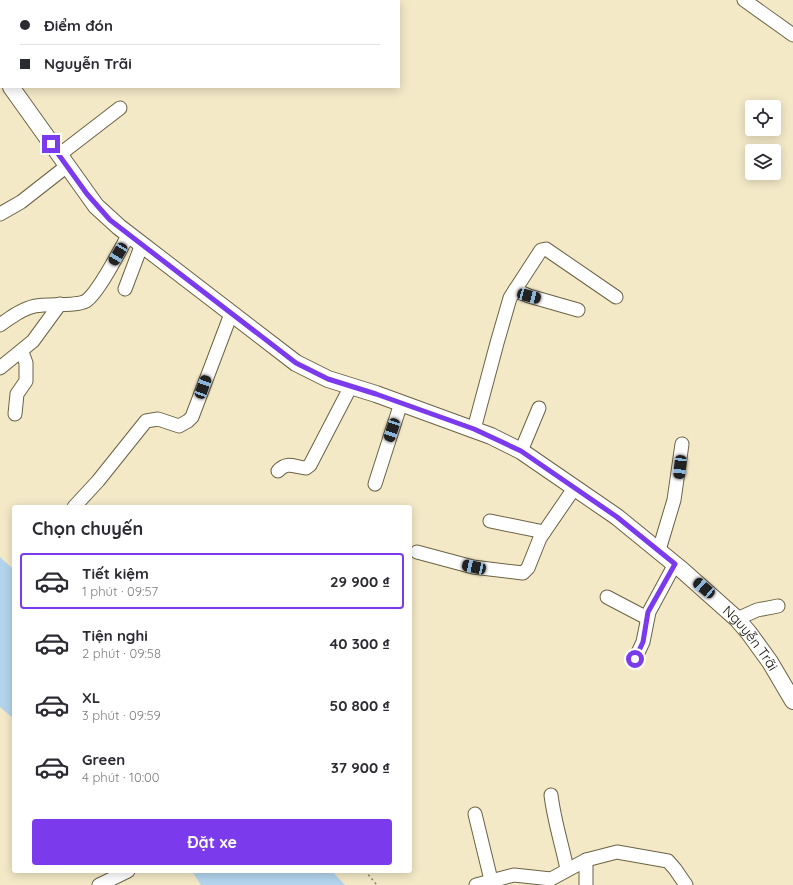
<!DOCTYPE html>
<html lang="vi">
<head>
<meta charset="utf-8">
<style>
  :root { --surface:#fff; --page:#f2f2f3; --text:#2b2b33; --muted:#7c7c81; --line:#e1e1e2; --accent:#7c3aed }
  body { margin:0; font-family:Quicksand,sans-serif; background:var(--page); color:var(--text); height:100vh; display:flex; flex-direction:column; font-size:15px; white-space:nowrap }
  * { box-sizing:border-box; margin:0 }
  p { font-size:13px; color:var(--muted) }
  .icon { flex:none; width:22px; height:22px; fill:none; stroke:currentColor; stroke-width:2; stroke-linecap:round; stroke-linejoin:round }
  .map { position:relative; flex:1; overflow:hidden }
  .panel { position:absolute; left:12px; top:505px; width:400px; height:368px; display:flex; flex-direction:column; background:var(--surface); border-radius:4px; box-shadow:0 2px 10px #0003 }
  .panel>* { flex:none }
  .banner { position:absolute; left:0px; top:0px; width:400px; height:88px; box-shadow:0 2px 10px #0003; display:grid; align-content:center; height:88px; padding:0 20px; background:var(--surface) }
  .tools { position:absolute; left:745px; top:100px; display:grid; gap:8px }
  .tools a { display:grid; place-items:center; width:36px; height:36px; border-radius:4px; background:var(--surface); box-shadow:0 2px 10px #0003; font-size:20px }
  .end { position:absolute; width:18px; height:18px; margin:-9px; border:5px solid #7c3aed; background:#fff; box-shadow:0 0 0 2px #fff }
  .from { border-radius:50% }
  .car { position:absolute; width:12px; height:24px; margin:-12px -6px; border-radius:5px; box-shadow:0 0 3px 1px #0007; background:linear-gradient(#222 24%,#8ab4d8 0 40%,#222 0 76%,#8ab4d8 0 86%,#222 0) }
  .banner b { display:flex; align-items:center; gap:14px; height:38px; font-size:15px }
  .banner b+b { border-top:1px solid var(--line) }
  .banner i { width:10px; height:10px; background:var(--text) }
  ul { padding:0; list-style:none }
  li { display:flex; align-items:center; gap:12px; height:56px; margin:0 8px 6px; padding:0 12px; border:2px solid transparent; border-radius:4px }
  li div { flex:1 }
  li b { display:block; font-size:15px }
  li em { font-style:normal; font-weight:800 }
  li.active { border-color:var(--accent) }
  li>.icon { width:36px; height:36px; stroke-width:1.5 }
  h2 { padding:0 20px; font-size:18px; line-height:48px }
  .cta { display:flex; gap:8px; margin-top:auto; padding:8px 20px }
  .cta a { flex:1; height:46px; border-radius:4px; background:var(--accent); color:#fff; font-size:16px; font-weight:800; line-height:46px; text-align:center }
  .map>svg:first-child { display:block }
  .water { fill:#b3d4ec }
  .lines { fill:none; stroke-linecap:round; stroke-linejoin:round }
  .minor-casing { stroke:#6b6244; stroke-width:15 }
  .major-casing { stroke:#6b6244; stroke-width:18 }
  .path { stroke:#8a836d; stroke-width:1.5; stroke-dasharray:2 3; stroke-linecap:butt }
  .minor { stroke:#fff; stroke-width:13 }
  .major { stroke:#fff; stroke-width:16 }
  .route { stroke:#7c3aed; stroke-width:5 }
  .labels { text-anchor:middle; stroke-width:3; stroke-linejoin:round; paint-order:stroke }
  .street-label { font-size:14px; fill:#0f0c03; stroke:#fff }
</style>
</head>
<body>
<div class="map">
<svg width="793" height="885" viewBox="0 0 793 885">
  <rect width="100%" height="100%" fill="#f3e9c7"/>
  <!-- water -->
  <g class="water">
    <polygon points="0,557 14,570 14,719 0,707"/>
    <polygon points="192,871 332,871 345,885 201,885"/>
  </g>
  <g class="lines">
    <defs>
      <g id="minor">
        <polyline points="744,0 793,35"/>
        <polyline points="59,155 120,108"/>
        <polyline points="0,214 21,202 67,166"/>
        <polyline points="125,289 142,244"/>
        <polyline points="515,290 541,250 546,249 616,297"/>
        <path d="M0 325C11 317 22 309 35 306 48 303 75 307 86 301 99 292 120 250 129 234"/>
        <polyline points="0,368 33,341 60,304"/>
        <polyline points="15,414 17,394 26,381 26,363 22,352"/>
        <polyline points="474,429 497,343 510,298 515,290 529,296 578,310"/>
        <polyline points="521,451 539,408"/>
        <path d="M278 471C287 461 294 467 306 468L310 465 351 386"/>
        <polyline points="375,484 401,403"/>
        <polyline points="74,507 98,481 146,421 158,419 179,426 188,421 192,417 231,314"/>
        <polyline points="490,521 544,532"/>
        <polyline points="659,550 674,500 682,444"/>
        <polyline points="417,552 473,567 523,573 528,568 540,538 575,487"/>
        <polyline points="607,597 647,618"/>
        <polyline points="737,619 757,610 778,606"/>
        <polyline points="635,659 643,642 649,612 675,564"/>
        <path d="M551 795C554 820 562 845 567 869"/>
        <polyline points="475,814 491,880"/>
        <polyline points="99,885 128,871"/>
        <polyline points="476,885 514,875 551,879 586,860 617,852 668,861 675,869 686,885"/>
        <polyline points="586,885 586,860"/>
      </g>
      <g id="major">
        <polyline points="0,72 1,73"/>
        <path id="s1" d="M11 87 96 206 119 227 296 363 328 379 376 394 491 436 521 451 617 517 682 570 737 619 749 633 770 662 793 701"/>
      </g>
    </defs>
    <!-- minor casing -->
    <use href="#minor" class="minor-casing"/>
    <!-- major casing -->
    <use href="#major" class="major-casing"/>
    <!-- path -->
    <polyline class="path" points="365,871 377,885"/>
    <!-- minor -->
    <use href="#minor" class="minor"/>
    <!-- major -->
    <use href="#major" class="major"/>
  </g>
  <g class="lines">
    <!-- route -->
    <polyline class="route" points="51,144 87,194 110,220 296,363 328,379 376,394 474,429 521,451 617,517 675,564 648,612 643,642 635,659"/>
  </g>
  <g class="labels">
    <!-- street labels -->
    <g class="street-label">
      <text dy="5" stroke="none"><textPath href="#s1" startOffset="940">Nguyễn Trãi</textPath></text>
    </g>
  </g>
</svg>
<div class="tools">
<a><svg class="icon" aria-label="locate" viewBox="0 0 24 24"><circle cx="12" cy="12" r="6"/><path d="M12 2v4M12 18v4M2 12h4M18 12h4"/></svg></a>
<a><svg class="icon" aria-label="layers" viewBox="0 0 24 24"><path d="M12 4l9 5-9 5-9-5zM3 14l9 5 9-5"/></svg></a>
</div>
<i class="end from" style="left:635px;top:659px"></i>
<i class="end" style="left:51px;top:144px"></i>
<i class="car" style="left:118px;top:254px;rotate:211deg"></i>
<i class="car" style="left:529px;top:296px;rotate:105deg"></i>
<i class="car" style="left:203px;top:387px;rotate:20deg"></i>
<i class="car" style="left:392px;top:430px;rotate:198deg"></i>
<i class="car" style="left:680px;top:467px;rotate:186deg"></i>
<i class="car" style="left:474px;top:567px;rotate:282deg"></i>
<i class="car" style="left:704px;top:588px;rotate:311deg"></i>
<div class="banner">
<b><i class="from"></i>Điểm đón</b>
<b><i></i>Nguyễn Trãi</b>
</div>
<section class="panel">
<h2>Chọn chuyến</h2>
<ul>
<li class="active"><svg class="icon" aria-label="car" viewBox="0 0 24 24"><path d="M5 17H2v-5l4-1 3-4h7l3 4 3 1v5h-3M9 17h6M6 11h13"/><circle cx="7" cy="17" r="2"/><circle cx="17" cy="17" r="2"/></svg><div><b>Tiết kiệm</b><p>1 phút · 09:57</p></div><em>29 900 ₫</em></li>
<li><svg class="icon" aria-label="car" viewBox="0 0 24 24"><path d="M5 17H2v-5l4-1 3-4h7l3 4 3 1v5h-3M9 17h6M6 11h13"/><circle cx="7" cy="17" r="2"/><circle cx="17" cy="17" r="2"/></svg><div><b>Tiện nghi</b><p>2 phút · 09:58</p></div><em>40 300 ₫</em></li>
<li><svg class="icon" aria-label="car" viewBox="0 0 24 24"><path d="M5 17H2v-5l4-1 3-4h7l3 4 3 1v5h-3M9 17h6M6 11h13"/><circle cx="7" cy="17" r="2"/><circle cx="17" cy="17" r="2"/></svg><div><b>XL</b><p>3 phút · 09:59</p></div><em>50 800 ₫</em></li>
<li><svg class="icon" aria-label="car" viewBox="0 0 24 24"><path d="M5 17H2v-5l4-1 3-4h7l3 4 3 1v5h-3M9 17h6M6 11h13"/><circle cx="7" cy="17" r="2"/><circle cx="17" cy="17" r="2"/></svg><div><b>Green</b><p>4 phút · 10:00</p></div><em>37 900 ₫</em></li>
</ul>
<div class="cta"><a>Đặt xe</a></div>
</section>
</div>
</body>
</html>
